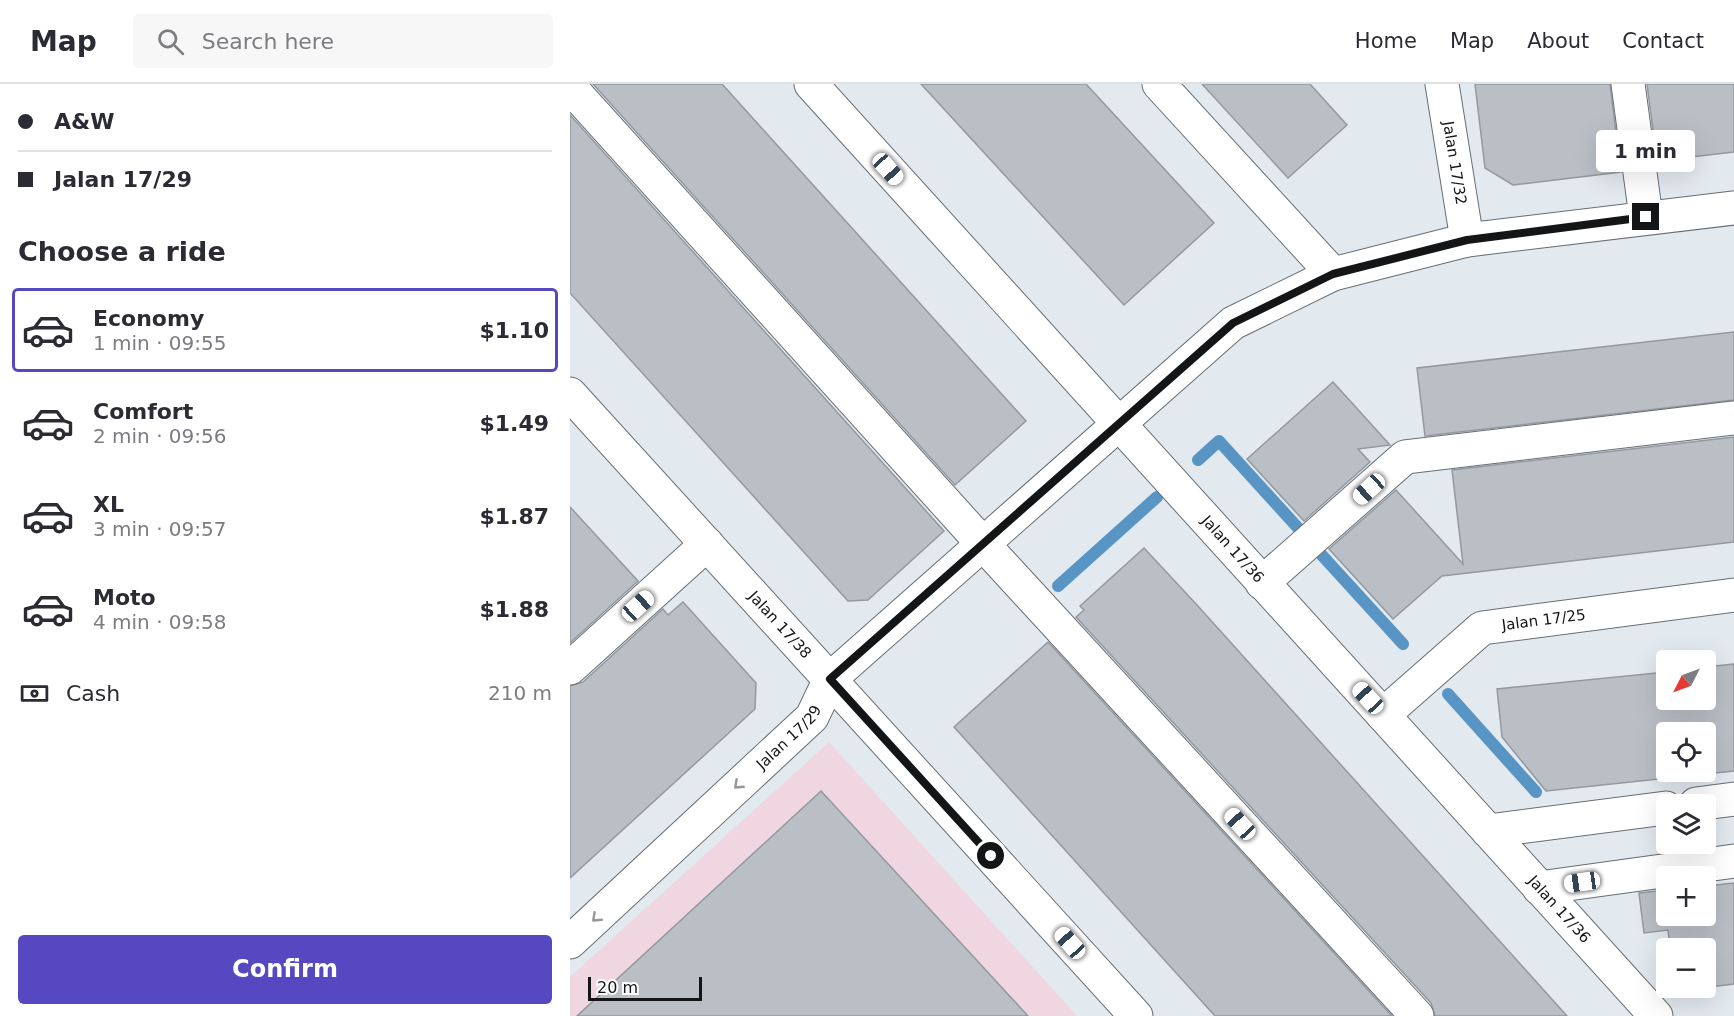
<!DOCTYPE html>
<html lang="en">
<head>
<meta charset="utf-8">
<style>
  :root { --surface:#fff; --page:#f7f7f7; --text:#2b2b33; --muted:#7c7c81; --line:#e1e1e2; --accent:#5548c0 }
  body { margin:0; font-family:"DejaVu Sans",sans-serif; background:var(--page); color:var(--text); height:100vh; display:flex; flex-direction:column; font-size:22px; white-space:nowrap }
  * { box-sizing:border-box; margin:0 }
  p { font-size:20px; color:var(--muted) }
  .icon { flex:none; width:33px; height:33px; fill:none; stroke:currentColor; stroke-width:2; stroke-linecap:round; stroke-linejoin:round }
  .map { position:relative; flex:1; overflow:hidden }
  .side { display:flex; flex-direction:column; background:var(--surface); width:570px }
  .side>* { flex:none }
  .banner { display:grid; align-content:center; height:132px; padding:0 18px; background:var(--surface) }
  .needle { width:39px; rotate:228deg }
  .controls { position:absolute; left:1086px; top:566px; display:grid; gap:12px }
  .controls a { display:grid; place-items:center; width:60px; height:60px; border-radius:6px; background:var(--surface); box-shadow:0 6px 24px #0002; font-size:30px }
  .scale { position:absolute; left:18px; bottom:15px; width:114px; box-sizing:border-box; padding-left:6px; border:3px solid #131517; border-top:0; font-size:16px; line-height:21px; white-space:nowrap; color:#131517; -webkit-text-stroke:4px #fff; paint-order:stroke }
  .end { position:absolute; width:27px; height:27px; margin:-14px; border:8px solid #131517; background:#fff; box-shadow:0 0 0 3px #fff }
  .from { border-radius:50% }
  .bubble { position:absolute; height:42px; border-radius:6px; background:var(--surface); box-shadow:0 6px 24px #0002; font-size:20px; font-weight:700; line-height:42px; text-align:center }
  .car { position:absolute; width:18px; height:36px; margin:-18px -9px; border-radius:8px; box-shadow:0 0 4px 2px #0007; background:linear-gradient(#fff 24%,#345 0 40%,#fff 0 76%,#345 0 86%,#fff 0) }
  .banner b { display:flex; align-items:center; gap:21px; height:57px; font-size:22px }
  .banner b+b { border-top:2px solid var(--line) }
  .banner i { width:15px; height:15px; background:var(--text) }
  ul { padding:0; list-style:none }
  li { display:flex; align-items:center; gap:18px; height:84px; margin:0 12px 9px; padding:0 6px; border:3px solid transparent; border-radius:6px }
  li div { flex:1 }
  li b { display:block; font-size:22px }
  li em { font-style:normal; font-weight:700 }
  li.active { border-color:var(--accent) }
  li>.icon { width:54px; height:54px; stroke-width:1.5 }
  h2 { padding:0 18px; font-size:27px; line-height:72px }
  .pay { display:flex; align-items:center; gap:15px; height:66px; padding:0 18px; font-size:22px }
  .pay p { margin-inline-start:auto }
  .primary-button { display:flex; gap:12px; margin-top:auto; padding:12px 18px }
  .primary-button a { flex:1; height:69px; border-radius:6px; background:var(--accent); color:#fff; font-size:24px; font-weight:700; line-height:69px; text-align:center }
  header { display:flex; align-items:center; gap:36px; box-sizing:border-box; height:84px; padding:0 30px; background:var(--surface); border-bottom:2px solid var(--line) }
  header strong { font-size:28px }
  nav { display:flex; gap:33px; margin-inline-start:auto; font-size:21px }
  .search { width:420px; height:54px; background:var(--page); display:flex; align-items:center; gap:15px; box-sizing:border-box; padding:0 21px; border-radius:6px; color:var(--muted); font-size:22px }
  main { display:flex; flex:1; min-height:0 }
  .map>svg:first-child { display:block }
  .commercial { fill:#efd6e0 }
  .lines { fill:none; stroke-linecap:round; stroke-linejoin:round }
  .stream { stroke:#5895c5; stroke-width:12 }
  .building { fill:#b9bfc5; stroke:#93999f; stroke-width:1.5; fill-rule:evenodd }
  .minor-casing { stroke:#686e73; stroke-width:35 }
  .minor { stroke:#fff; stroke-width:33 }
  .oneway { stroke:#959697 }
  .route { stroke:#131517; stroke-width:8 }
  .labels { text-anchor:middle; stroke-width:5; stroke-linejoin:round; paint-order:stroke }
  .street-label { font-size:15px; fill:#131517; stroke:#fff }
</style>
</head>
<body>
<header>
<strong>Map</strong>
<div class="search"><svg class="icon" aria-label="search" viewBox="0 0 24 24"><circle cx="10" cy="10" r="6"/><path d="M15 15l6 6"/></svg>Search here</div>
<nav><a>Home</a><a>Map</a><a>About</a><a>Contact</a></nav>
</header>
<main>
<section class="side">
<div class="banner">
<b><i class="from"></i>A&amp;W</b>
<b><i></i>Jalan 17/29</b>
</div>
<h2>Choose a ride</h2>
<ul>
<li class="active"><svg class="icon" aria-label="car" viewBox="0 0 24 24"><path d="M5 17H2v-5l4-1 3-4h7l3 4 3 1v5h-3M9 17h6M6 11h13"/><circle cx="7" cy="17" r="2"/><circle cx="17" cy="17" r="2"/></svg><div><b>Economy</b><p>1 min · 09:55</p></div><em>$1.10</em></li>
<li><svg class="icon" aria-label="car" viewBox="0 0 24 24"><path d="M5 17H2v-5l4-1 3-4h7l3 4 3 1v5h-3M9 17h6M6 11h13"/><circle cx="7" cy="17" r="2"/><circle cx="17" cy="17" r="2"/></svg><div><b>Comfort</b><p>2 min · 09:56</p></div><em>$1.49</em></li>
<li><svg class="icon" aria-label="car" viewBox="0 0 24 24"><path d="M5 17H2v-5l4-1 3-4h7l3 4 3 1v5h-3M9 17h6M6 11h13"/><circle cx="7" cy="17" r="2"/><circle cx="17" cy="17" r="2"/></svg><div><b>XL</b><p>3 min · 09:57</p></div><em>$1.87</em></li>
<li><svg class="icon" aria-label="car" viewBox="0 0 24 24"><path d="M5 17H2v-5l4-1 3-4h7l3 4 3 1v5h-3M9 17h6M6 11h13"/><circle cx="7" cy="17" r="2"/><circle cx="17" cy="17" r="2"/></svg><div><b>Moto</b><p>4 min · 09:58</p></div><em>$1.88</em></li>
</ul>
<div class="pay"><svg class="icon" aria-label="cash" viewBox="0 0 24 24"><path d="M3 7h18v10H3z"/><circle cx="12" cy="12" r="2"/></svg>Cash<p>210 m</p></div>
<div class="primary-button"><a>Confirm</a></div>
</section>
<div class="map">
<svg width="1164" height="932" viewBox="0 0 1164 932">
  <rect width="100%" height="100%" fill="#e2e9ef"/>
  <!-- commercial -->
  <polygon class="commercial" points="259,658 507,932 0,932 0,893"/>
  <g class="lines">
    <!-- stream -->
    <g class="stream">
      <polyline points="628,376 649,357 729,445"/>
      <polyline points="749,468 833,560"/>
      <polyline points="488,502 587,413"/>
      <polyline points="878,610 966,708"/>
    </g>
  </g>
  <!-- building -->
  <g class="building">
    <polygon points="23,0 152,0 456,337 385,401"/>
    <polygon points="351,0 516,0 644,139 554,221"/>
    <polygon points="632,0 740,0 777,41 718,94"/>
    <polygon points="905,0 1040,0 1051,88 943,101 915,84"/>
    <polygon points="1077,0 1164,0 1164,68 1087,77"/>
    <polygon points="0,31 374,447 298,516 278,517 0,209"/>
    <polygon points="1164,248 1164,316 855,352 847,284"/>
    <polygon points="763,298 820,361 788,365 800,378 734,437 677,375"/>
    <polygon points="1164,353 1164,458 872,492 823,535 759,465 826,406 893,480 882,386"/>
    <polygon points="0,423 68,497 0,559"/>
    <polygon points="574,464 627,521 997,932 865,932 861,919 506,533 514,526 510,522"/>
    <polygon points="113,518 186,599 185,625 0,794 0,602 13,598 93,525 98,531"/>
    <polygon points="478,558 822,932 645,932 384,643"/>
    <path d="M1164 580V687L976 707 932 653 927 605 1096 588V615H1136V583ZM1096 648H1136V687H1096Z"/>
    <polygon points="251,707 458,932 7,932"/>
    <polygon points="1164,799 1164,900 1131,904 1136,903 1136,864 1100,864 1098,846 1074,849 1069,809 1096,806 1096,831 1136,831 1136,802"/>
  </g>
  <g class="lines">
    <defs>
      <g id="minor">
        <path id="s1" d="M241 0 1086 932"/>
        <polyline points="589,0 763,190"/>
        <path id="s2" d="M872 0 897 156"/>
        <polyline points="1058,0 1076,133"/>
        <polyline points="0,3 413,460 847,932"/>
        <path id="s3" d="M0 310 566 932"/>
        <polyline points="692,499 835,373 1164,334"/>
        <polyline points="0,584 137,460"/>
        <path id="s4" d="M813 631 912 544 1164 511"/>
        <polyline points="1126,720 1164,715"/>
        <polyline points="918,747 1096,724"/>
        <polyline points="969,804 1164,777"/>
        <path id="s5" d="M0 858 242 633 260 595 663 239 763 190 897 156 1164 124"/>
      </g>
    </defs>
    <!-- minor casing -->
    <use href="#minor" class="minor-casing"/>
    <!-- minor -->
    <use href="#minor" class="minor"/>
  </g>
  <!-- one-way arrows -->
  <defs><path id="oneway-chevron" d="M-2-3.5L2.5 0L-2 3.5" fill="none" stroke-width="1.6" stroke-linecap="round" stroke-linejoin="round" transform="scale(1.5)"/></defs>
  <g class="oneway">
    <use href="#oneway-chevron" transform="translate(168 701) rotate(137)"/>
    <use href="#oneway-chevron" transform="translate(26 834) rotate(137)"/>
  </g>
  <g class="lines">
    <!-- route -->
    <polyline class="route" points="421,772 260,595 663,239 763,190 897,156 1076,133"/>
  </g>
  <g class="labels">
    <!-- street labels -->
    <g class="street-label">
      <text dy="5" stroke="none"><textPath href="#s2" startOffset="80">Jalan 17/32</textPath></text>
      <text dy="5" stroke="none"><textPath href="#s1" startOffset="628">Jalan 17/36</textPath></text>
      <text dy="5" stroke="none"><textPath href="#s4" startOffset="194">Jalan 17/25</textPath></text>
      <text dy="5" stroke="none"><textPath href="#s3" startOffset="312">Jalan 17/38</textPath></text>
      <text dy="5" stroke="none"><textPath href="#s5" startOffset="300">Jalan 17/29</textPath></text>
      <text dy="5" stroke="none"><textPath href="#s1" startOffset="1114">Jalan 17/36</textPath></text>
    </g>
  </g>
</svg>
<div class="controls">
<a><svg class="needle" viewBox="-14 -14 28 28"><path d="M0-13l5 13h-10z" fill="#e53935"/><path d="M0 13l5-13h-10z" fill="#7c7c81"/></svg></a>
<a><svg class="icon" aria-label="locate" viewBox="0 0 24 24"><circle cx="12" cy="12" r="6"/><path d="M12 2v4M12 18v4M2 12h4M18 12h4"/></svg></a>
<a><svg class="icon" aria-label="layers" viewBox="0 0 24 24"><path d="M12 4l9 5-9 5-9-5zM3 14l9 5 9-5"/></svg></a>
<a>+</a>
<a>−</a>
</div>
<div class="scale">20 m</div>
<i class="end from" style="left:421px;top:772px"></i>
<i class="end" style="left:1076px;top:133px"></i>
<div class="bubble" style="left:1026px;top:46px;width:99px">1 min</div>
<i class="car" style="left:318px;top:85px;rotate:138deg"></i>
<i class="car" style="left:799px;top:405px;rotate:228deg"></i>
<i class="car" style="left:68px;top:522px;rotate:48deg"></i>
<i class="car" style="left:798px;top:614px;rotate:317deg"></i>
<i class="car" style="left:670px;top:740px;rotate:317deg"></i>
<i class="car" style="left:1012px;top:798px;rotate:262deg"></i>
<i class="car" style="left:500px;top:859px;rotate:318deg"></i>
</div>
</main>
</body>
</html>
